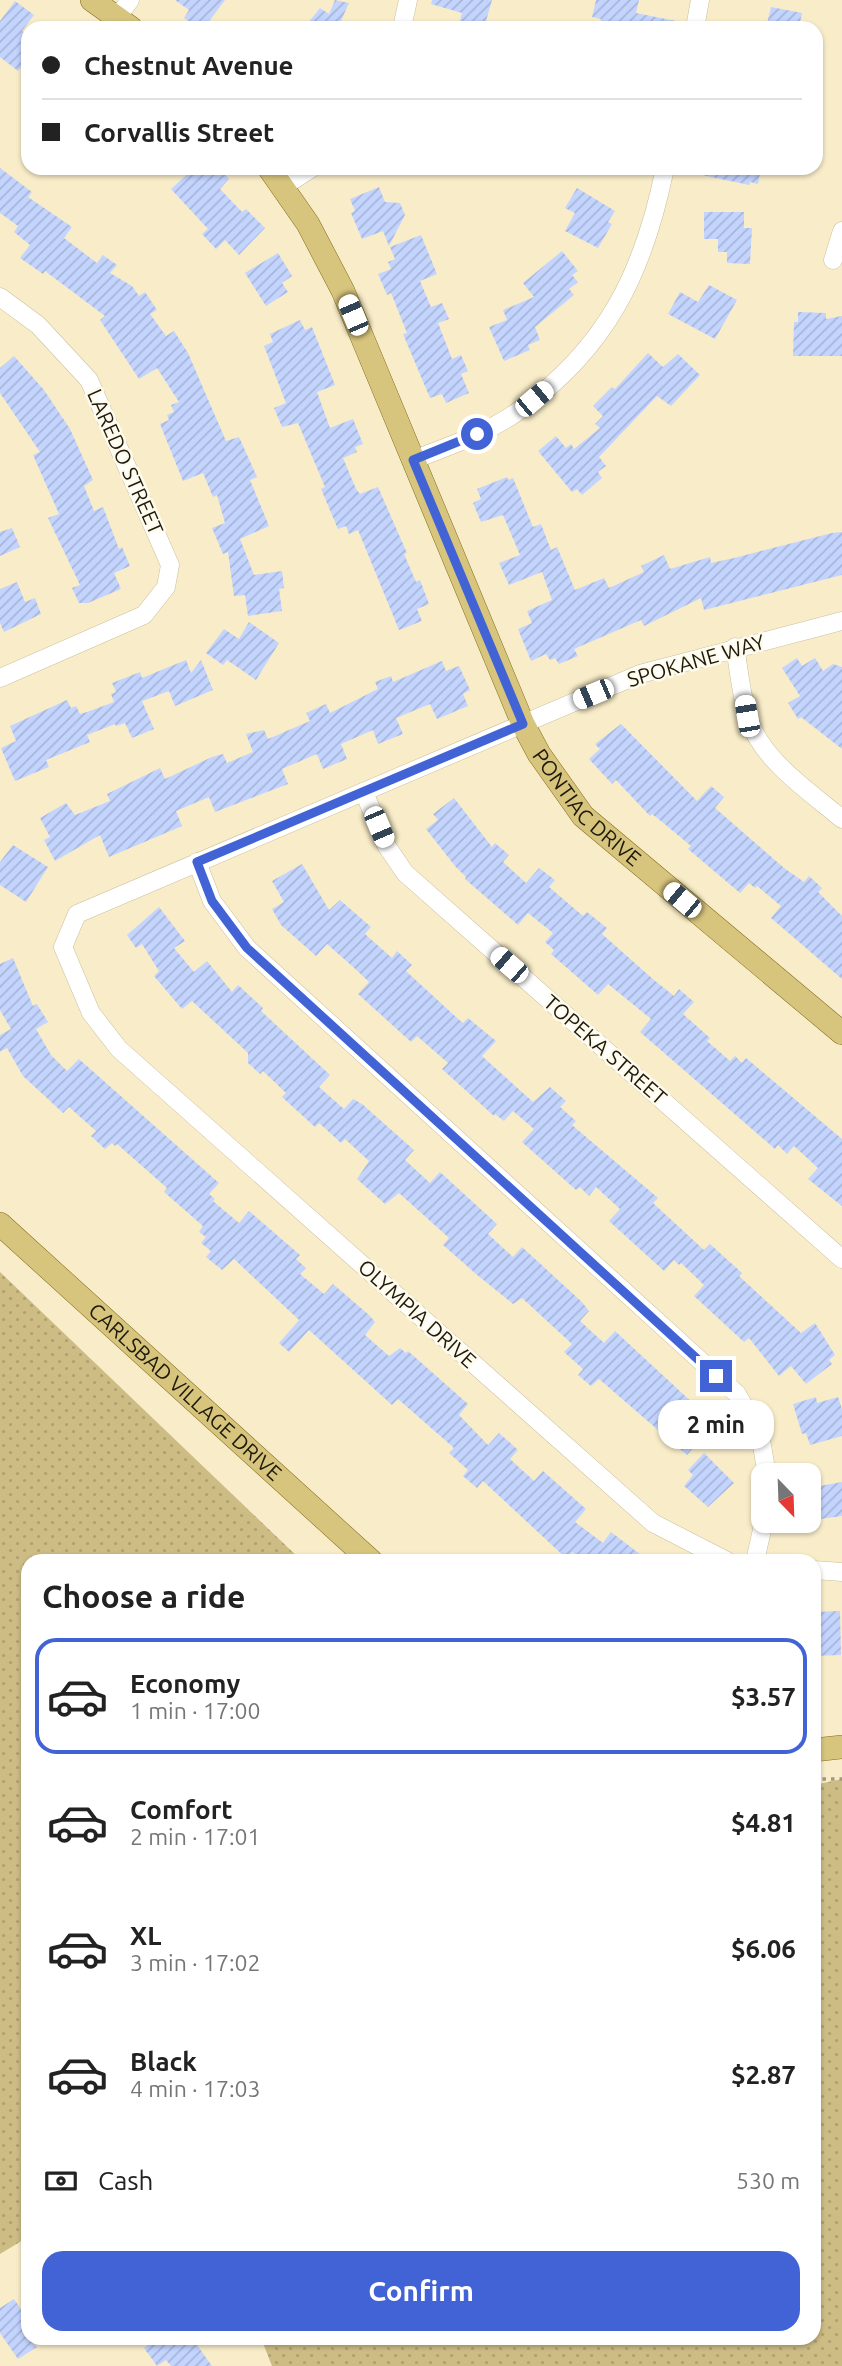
<!DOCTYPE html>
<html lang="en">
<head>
<meta charset="utf-8">
<style>
  :root { --surface:#fff; --page:#f2f2f2; --text:#222; --muted:#767676; --line:#e0e0e0; --accent:#4163d5 }
  body { margin:0; font-family:Ubuntu,sans-serif; background:var(--page); color:var(--text); height:100vh; display:flex; flex-direction:column; font-size:26px; white-space:nowrap }
  * { box-sizing:border-box; margin:0 }
  p { font-size:23px; color:var(--muted) }
  .icon { flex:none; width:38px; height:38px; fill:none; stroke:currentColor; stroke-width:2; stroke-linecap:round; stroke-linejoin:round }
  .map { position:relative; flex:1; overflow:hidden }
  .panel { position:absolute; left:21px; top:1554px; width:800px; height:791px; display:flex; flex-direction:column; background:var(--surface); border-radius:21px; box-shadow:0 2px 5px #0004 }
  .panel>* { flex:none }
  .banner { position:absolute; left:21px; top:21px; width:802px; height:154px; border-radius:21px; box-shadow:0 2px 5px #0004; display:grid; align-content:center; height:154px; padding:0 21px; background:var(--surface) }
  .needle { width:46px; rotate:157deg }
  .fabs { position:absolute; left:751px; top:1463px; display:grid; gap:14px }
  .fabs a { display:grid; place-items:center; width:70px; height:70px; border-radius:14px; background:var(--surface); box-shadow:0 2px 5px #0004; font-size:35px }
  .end { position:absolute; width:32px; height:32px; margin:-16px; border:9px solid #4163d5; background:#fff; box-shadow:0 0 0 4px #fff }
  .from { border-radius:50% }
  .bubble { position:absolute; height:49px; border-radius:21px; background:var(--surface); box-shadow:0 2px 5px #0004; font-size:23px; font-weight:700; line-height:49px; text-align:center }
  .car { position:absolute; width:21px; height:42px; margin:-21px -10px; border-radius:9px; box-shadow:0 0 5px 2px #0007; background:linear-gradient(#fff 24%,#345 0 40%,#fff 0 76%,#345 0 86%,#fff 0) }
  .banner b { display:flex; align-items:center; gap:24px; height:66px; font-size:26px }
  .banner b+b { border-top:2px solid var(--line) }
  .banner i { width:18px; height:18px; background:var(--text) }
  ul { padding:0; list-style:none }
  li { display:flex; align-items:center; gap:21px; height:116px; margin:0 14px 10px; padding:0 7px; border:4px solid transparent; border-radius:21px }
  li div { flex:1 }
  li b { display:block; font-size:26px }
  li em { font-style:normal; font-weight:700 }
  li.active { border-color:var(--accent) }
  li>.icon { width:63px; height:63px; stroke-width:1.5 }
  h2 { padding:0 21px; font-size:32px; line-height:84px }
  .pay { display:flex; align-items:center; gap:18px; height:77px; padding:0 21px; font-size:26px }
  .pay p { margin-inline-start:auto }
  .primary-button { display:flex; gap:14px; margin-top:auto; padding:14px 21px }
  .primary-button a { flex:1; height:80px; border-radius:21px; background:var(--accent); color:#fff; font-size:28px; font-weight:700; line-height:80px; text-align:center }
  .map>svg:first-child { display:block }
  .grass { fill:url(#grass-dots) }
  .building { fill:url(#building-hatch) }
  .lines { fill:none; stroke-linecap:round; stroke-linejoin:round }
  .minor-casing { stroke:#cabf9c; stroke-width:19 }
  .major-casing { stroke:#846e1e; stroke-width:24 }
  .path { stroke:#a2997e; stroke-width:3.5; stroke-dasharray:3.5 5; stroke-linecap:butt }
  .minor { stroke:#fff; stroke-width:18 }
  .major { stroke:#d7c47d; stroke-width:23 }
  .route { stroke:#4163d5; stroke-width:9 }
  .labels { text-anchor:middle; stroke-width:5; stroke-linejoin:round; paint-order:stroke }
  .street-label { font-size:21px; fill:#1d190c; stroke:#fffbec }
</style>
</head>
<body>
<div class="map">
<svg width="842" height="2366" viewBox="0 0 842 2366">
  <defs>
    <pattern id="grass-dots" width="8" height="8" patternUnits="userSpaceOnUse" patternTransform="scale(1.75)"><rect width="8" height="8" fill="#cdbc84"/><path d="M2 2h.1M6 6h.1" fill="none" stroke="#b0a171" stroke-width="1.8" stroke-linecap="round"/></pattern>
    <pattern id="building-hatch" width="6" height="6" patternUnits="userSpaceOnUse" patternTransform="scale(1.75)"><rect width="6" height="6" fill="#c3d4fe"/><path d="M-1 1l2-2M0 6l6-6M5 7l2-2" fill="none" stroke="#a7b5d8"/></pattern>
  </defs>
  <rect width="100%" height="100%" fill="#f9edc9"/>
  <!-- grass -->
  <g class="grass">
    <polygon points="0,1272 302,1561 28,1561 28,2237 0,2254"/>
    <polygon points="842,1779 842,2366 272,2366 261,2338 814,2338 814,1785"/>
  </g>
  <!-- building -->
  <g class="building">
    <polygon points="175,0 225,0 204,28 197,28 184,18 189,10"/>
    <polygon points="335,0 349,3 340,23 347,28 304,28 320,8 329,14"/>
    <polygon points="432,0 492,0 484,28 459,24 462,13 431,4"/>
    <polygon points="596,0 639,0 636,13 676,21 675,28 599,28 601,19 592,17"/>
    <polygon points="15,1 34,15 22,31 28,35 28,58 18,71 0,57 0,21"/>
    <polygon points="771,7 802,13 799,28 766,28"/>
    <polygon points="0,168 32,192 28,197 72,227 64,238 97,263 103,255 117,265 110,273 132,286 139,296 145,292 157,310 150,314 166,336 174,331 188,353 226,441 239,437 257,477 250,480 269,526 240,539 254,575 282,571 284,588 279,589 282,611 248,616 245,595 234,596 228,552 223,554 212,528 225,523 217,495 213,497 203,473 183,481 160,424 169,420 167,415 174,412 171,405 179,402 157,368 139,379 100,320 105,316 45,271 43,274 20,258 30,245 14,232 18,226 0,213"/>
    <polygon points="194,168 220,168 229,179 220,189 242,212 246,209 265,228 239,255 225,240 216,249 202,234 208,229 171,189"/>
    <polygon points="702,168 761,168 758,184 750,182 749,185 702,175"/>
    <polygon points="379,187 385,202 400,203 405,215 389,246 383,231 362,239 351,213 355,211 350,199"/>
    <polygon points="577,188 615,211 608,222 612,224 598,248 565,231 575,213 565,208"/>
    <polygon points="704,212 744,212 744,228 752,228 750,264 727,263 727,252 718,252 718,239 704,239"/>
    <polygon points="421,235 437,274 420,281 431,307 442,303 449,319 438,323 452,359 461,355 468,371 461,374 469,393 446,403 442,394 430,398 403,334 407,333 391,293 387,295 378,274 391,269 388,262 395,259 390,247"/>
    <polygon points="562,251 578,271 572,275 578,282 569,289 574,295 535,327 540,340 528,345 530,350 504,361 489,327 507,320 503,310 534,297 523,283"/>
    <polygon points="278,253 292,276 282,283 288,292 266,306 245,273"/>
    <polygon points="709,285 737,300 715,339 668,314 680,292 698,302"/>
    <polygon points="798,312 826,313 826,319 842,316 842,356 793,356 794,322 798,322"/>
    <polygon points="300,320 305,330 312,327 335,385 317,392 330,428 353,419 363,444 355,447 357,452 343,458 356,489 360,494 378,487 407,553 404,554 416,582 420,580 429,604 417,609 422,621 399,630 358,530 349,534 346,526 338,529 321,489 325,487 298,423 282,427 274,408 286,403 264,346 273,342 270,334"/>
    <polygon points="648,353 663,367 678,354 700,375 671,406 657,396 599,457 606,466 598,472 602,478 582,495 577,489 572,492 538,451 556,436 566,448 571,444 574,449 600,428 595,424 603,416 593,406 612,387 615,389"/>
    <polygon points="14,356 44,390 70,429 93,480 84,486 94,511 103,507 119,549 122,547 130,566 114,573 121,589 88,603 79,603 72,588 80,585 48,518 59,514 33,455 40,452 0,393 0,368"/>
    <polygon points="507,477 508,480 513,478 533,527 541,524 551,550 557,547 575,590 604,578 609,588 644,572 641,566 664,555 670,569 710,557 711,563 734,558 832,533 842,532 842,575 704,610 701,598 644,626 641,620 574,649 578,656 559,664 555,658 550,660 546,654 531,661 518,629 532,623 527,611 552,600 542,572 509,585 499,563 520,555 503,515 481,522 473,503 481,499 477,489"/>
    <polygon points="12,528 20,547 0,556 0,532"/>
    <polygon points="17,582 25,602 35,598 41,614 4,632 0,623 0,589"/>
    <polygon points="249,622 279,643 256,680 227,660 223,665 206,653 224,629 239,639"/>
    <polygon points="797,658 802,666 815,658 823,671 833,664 842,667 842,749 801,717 798,719 788,703 800,696 782,668"/>
    <polygon points="186,660 191,673 201,660 213,690 175,706 169,691 142,701 154,729 132,738 125,723 116,726 115,724 87,735 90,742 46,760 49,767 15,781 1,748 16,741 10,726 67,700 71,708 76,706 80,714 87,712 114,702 111,694 116,692 112,683 140,672 142,678"/>
    <polygon points="442,661 446,671 459,666 470,690 463,694 468,706 437,719 430,704 396,718 403,734 378,744 373,730 341,744 347,759 323,769 317,754 282,769 288,784 215,812 209,797 176,811 182,826 109,857 100,835 55,861 44,840 50,837 40,818 66,803 75,815 110,801 107,794 160,768 165,779 212,757 223,754 227,763 253,752 246,734 264,730 268,739 310,721 306,713 326,704 330,713 378,689 375,682 391,676 393,682"/>
    <polygon points="621,724 697,801 711,786 724,797 715,808 784,868 804,882 809,876 822,888 818,892 842,916 842,979 771,918 781,906 757,886 755,888 749,883 740,893 688,849 691,846 661,821 652,814 650,816 616,780 612,784 589,759 600,749 595,744"/>
    <polygon points="454,798 492,847 495,843 509,855 503,862 526,883 539,868 555,880 549,887 583,916 587,912 607,928 602,934 654,980 674,996 679,989 694,1002 683,1014 710,1038 707,1041 730,1061 735,1056 742,1063 746,1058 842,1139 842,1206 808,1179 818,1168 794,1146 787,1154 778,1145 775,1149 640,1032 651,1019 608,984 598,995 551,954 554,950 545,942 553,933 528,913 518,925 465,879 466,877 455,866 426,829 438,820 433,814"/>
    <polygon points="13,845 48,867 26,902 0,885 0,862"/>
    <polygon points="302,864 329,910 340,900 371,927 365,934 392,958 397,951 412,965 406,971 457,1018 463,1023 468,1018 496,1041 482,1056 533,1102 550,1087 566,1101 560,1107 576,1121 572,1125 658,1198 653,1203 704,1250 710,1244 742,1273 739,1276 801,1333 815,1323 835,1355 829,1360 832,1364 806,1384 791,1366 779,1376 749,1338 744,1342 694,1296 704,1285 681,1263 679,1265 674,1260 664,1271 609,1221 620,1209 596,1187 589,1196 580,1187 576,1190 522,1142 534,1129 513,1111 504,1121 495,1114 494,1116 442,1069 448,1063 417,1036 411,1042 358,994 369,982 352,966 327,944 316,956 281,925 272,909 284,902 272,881"/>
    <polygon points="159,907 185,941 174,948 194,972 207,961 232,992 238,985 263,1008 261,1011 330,1075 319,1087 344,1109 353,1099 362,1104 414,1150 405,1160 430,1183 440,1172 497,1224 488,1234 513,1257 522,1247 582,1302 589,1311 580,1321 604,1343 615,1331 709,1418 700,1429 703,1432 709,1430 687,1455 599,1379 591,1386 578,1375 583,1369 564,1352 572,1344 522,1298 513,1304 476,1274 443,1245 449,1238 399,1193 385,1204 357,1179 369,1161 345,1139 341,1143 319,1123 315,1127 282,1097 286,1093 263,1071 260,1074 248,1063 248,1053 192,1001 182,1009 154,976 159,971 142,944 136,948 127,935"/>
    <polygon points="13,958 33,1006 37,1004 48,1022 36,1029 51,1055 67,1071 79,1059 219,1183 209,1194 215,1199 213,1201 239,1223 249,1211 300,1255 296,1259 306,1268 300,1274 324,1294 333,1284 369,1315 375,1322 365,1335 389,1356 400,1348 406,1353 408,1351 468,1404 459,1415 488,1445 499,1433 518,1450 510,1459 534,1481 543,1471 586,1509 575,1522 603,1543 611,1532 649,1561 584,1561 572,1552 567,1559 483,1481 477,1488 463,1476 468,1470 449,1453 454,1448 398,1399 392,1405 309,1330 289,1352 279,1343 299,1320 234,1259 222,1270 206,1257 211,1251 201,1243 206,1237 199,1232 203,1226 164,1192 167,1188 117,1144 115,1146 112,1143 105,1149 91,1136 96,1131 69,1107 63,1113 23,1076 7,1048 0,1052 0,1035 11,1029 0,1010 0,964"/>
    <polygon points="816,1397 817,1403 838,1397 842,1409 842,1436 810,1445 806,1433 802,1434 793,1404"/>
    <polygon points="704,1453 734,1483 708,1507 684,1486 693,1475 688,1470"/>
    <polygon points="842,1482 842,1516 813,1520 808,1488"/>
    <polygon points="840,1611 841,1655 814,1656 814,1612"/>
    <polygon points="14,2299 28,2320 28,2338 37,2347 18,2359 0,2333 0,2308"/>
    <polygon points="158,2338 192,2338 212,2366 171,2366 166,2360 157,2366 144,2348"/>
  </g>
  <g class="lines">
    <defs>
      <g id="minor">
        <polyline points="118,16 130,0"/>
        <polyline points="402,28 408,0"/>
        <polyline points="695,28 700,0"/>
        <polyline points="284,186 312,168"/>
        <polyline points="833,260 842,231"/>
        <polyline points="0,297 38,325 89,380 170,565 166,587 144,615 0,678"/>
        <path d="M413 460C449 446 488 433 520 410 608 347 644 271 665 168"/>
        <path d="M735 647C739 670 741 695 748 717 761 760 809 791 842 819"/>
        <polyline points="364,792 386,845 405,873 842,1259"/>
        <polyline points="197,862 212,901 247,948 737,1394 760,1434 767,1475"/>
        <polyline points="727,1561 653,1523 119,1049 91,1013 63,947 77,914 640,674 842,621"/>
        <polyline points="755,1561 764,1521"/>
        <polyline points="814,1570 842,1572"/>
      </g>
      <g id="major">
        <polyline points="92,0 131,28"/>
        <path id="s1" d="M269 168 308 224 343 291 523 724 539 754 583 816 842 1033"/>
        <path id="s2" d="M0 1224 371 1561"/>
        <polyline points="814,1750 842,1747"/>
      </g>
    </defs>
    <!-- minor casing -->
    <use href="#minor" class="minor-casing"/>
    <!-- major casing -->
    <use href="#major" class="major-casing"/>
    <!-- path -->
    <polyline class="path" points="814,1779 842,1779"/>
    <!-- minor -->
    <use href="#minor" class="minor"/>
    <!-- major -->
    <use href="#major" class="major"/>
  </g>
  <g class="lines">
    <!-- route -->
    <polyline class="route" points="477,434 413,460 523,724 197,862 212,901 247,948 716,1376"/>
  </g>
  <g class="labels">
    <!-- street labels -->
    <g class="street-label">
      <text transform="translate(125 462) rotate(66)" y="7">LAREDO STREET</text>
      <text transform="translate(696 661) rotate(-16)" y="7">SPOKANE WAY</text>
      <text dy="7" stroke="none"><textPath href="#s1" startOffset="719">PONTIAC DRIVE</textPath></text>
      <text transform="translate(605 1050) rotate(41)" y="7">TOPEKA STREET</text>
      <text transform="translate(417 1314) rotate(42)" y="7">OLYMPIA DRIVE</text>
      <text dy="7" stroke="none"><textPath href="#s2" startOffset="250">CARLSBAD VILLAGE DRIVE</textPath></text>
    </g>
  </g>
</svg>
<div class="fabs">
<a><svg class="needle" viewBox="-14 -14 28 28"><path d="M0-13l5 13h-10z" fill="#e53935"/><path d="M0 13l5-13h-10z" fill="#767676"/></svg></a>
</div>
<i class="end from" style="left:477px;top:434px"></i>
<i class="end" style="left:716px;top:1376px"></i>
<div class="bubble" style="left:658px;top:1400px;width:116px">2 min</div>
<i class="car" style="left:353px;top:315px;rotate:337deg"></i>
<i class="car" style="left:534px;top:399px;rotate:50deg"></i>
<i class="car" style="left:593px;top:694px;rotate:247deg"></i>
<i class="car" style="left:747px;top:716px;rotate:350deg"></i>
<i class="car" style="left:379px;top:827px;rotate:157deg"></i>
<i class="car" style="left:682px;top:900px;rotate:310deg"></i>
<i class="car" style="left:509px;top:965px;rotate:311deg"></i>
<div class="banner">
<b><i class="from"></i>Chestnut Avenue</b>
<b><i></i>Corvallis Street</b>
</div>
<section class="panel">
<h2>Choose a ride</h2>
<ul>
<li class="active"><svg class="icon" aria-label="car" viewBox="0 0 24 24"><path d="M5 17H2v-5l4-1 3-4h7l3 4 3 1v5h-3M9 17h6M6 11h13"/><circle cx="7" cy="17" r="2"/><circle cx="17" cy="17" r="2"/></svg><div><b>Economy</b><p>1 min · 17:00</p></div><em>$3.57</em></li>
<li><svg class="icon" aria-label="car" viewBox="0 0 24 24"><path d="M5 17H2v-5l4-1 3-4h7l3 4 3 1v5h-3M9 17h6M6 11h13"/><circle cx="7" cy="17" r="2"/><circle cx="17" cy="17" r="2"/></svg><div><b>Comfort</b><p>2 min · 17:01</p></div><em>$4.81</em></li>
<li><svg class="icon" aria-label="car" viewBox="0 0 24 24"><path d="M5 17H2v-5l4-1 3-4h7l3 4 3 1v5h-3M9 17h6M6 11h13"/><circle cx="7" cy="17" r="2"/><circle cx="17" cy="17" r="2"/></svg><div><b>XL</b><p>3 min · 17:02</p></div><em>$6.06</em></li>
<li><svg class="icon" aria-label="car" viewBox="0 0 24 24"><path d="M5 17H2v-5l4-1 3-4h7l3 4 3 1v5h-3M9 17h6M6 11h13"/><circle cx="7" cy="17" r="2"/><circle cx="17" cy="17" r="2"/></svg><div><b>Black</b><p>4 min · 17:03</p></div><em>$2.87</em></li>
</ul>
<div class="pay"><svg class="icon" aria-label="cash" viewBox="0 0 24 24"><path d="M3 7h18v10H3z"/><circle cx="12" cy="12" r="2"/></svg>Cash<p>530 m</p></div>
<div class="primary-button"><a>Confirm</a></div>
</section>
</div>
</body>
</html>
